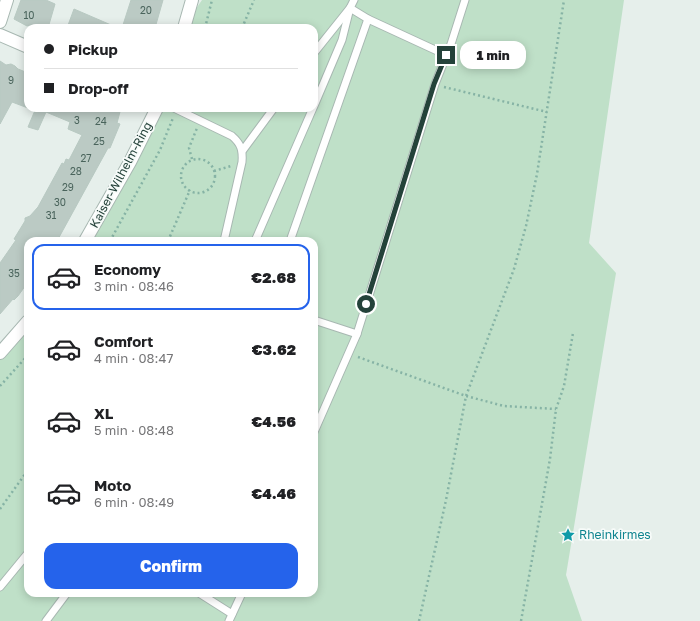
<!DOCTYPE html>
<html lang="en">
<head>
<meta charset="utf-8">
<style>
  :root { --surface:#fff; --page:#f2f2f2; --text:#202124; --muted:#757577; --line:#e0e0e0; --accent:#2563eb }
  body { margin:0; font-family:"Golos Text",sans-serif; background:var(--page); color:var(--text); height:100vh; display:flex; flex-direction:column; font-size:15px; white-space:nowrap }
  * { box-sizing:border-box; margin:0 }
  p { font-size:13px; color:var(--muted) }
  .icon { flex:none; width:22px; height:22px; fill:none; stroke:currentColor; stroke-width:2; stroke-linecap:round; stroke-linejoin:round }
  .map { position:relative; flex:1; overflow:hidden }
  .drawer { position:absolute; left:24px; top:237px; width:294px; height:360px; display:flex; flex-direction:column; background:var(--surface); border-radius:12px; box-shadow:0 2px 10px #0003 }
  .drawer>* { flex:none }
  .guide { position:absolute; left:24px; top:24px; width:294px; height:88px; border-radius:12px; box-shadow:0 2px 10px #0003; display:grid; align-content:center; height:88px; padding:0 20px; background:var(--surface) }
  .end { position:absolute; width:18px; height:18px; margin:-9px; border:5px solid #24423a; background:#fff; box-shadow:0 0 0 2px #fff }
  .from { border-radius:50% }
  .bubble { position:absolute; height:28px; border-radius:12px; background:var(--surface); box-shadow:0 2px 10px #0003; font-size:13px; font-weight:800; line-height:28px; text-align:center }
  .guide b { display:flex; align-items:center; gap:14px; height:38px; font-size:15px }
  .guide b+b { border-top:1px solid var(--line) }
  .guide i { width:10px; height:10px; background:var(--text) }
  ul { padding:7px 0 0; list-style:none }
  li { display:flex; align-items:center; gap:12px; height:66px; margin:0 8px 6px; padding:0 12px; border:2px solid transparent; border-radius:12px }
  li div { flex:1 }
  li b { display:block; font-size:15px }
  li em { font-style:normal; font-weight:800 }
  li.on { border-color:var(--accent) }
  li>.icon { width:36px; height:36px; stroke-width:1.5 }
  .primary-button { display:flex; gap:8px; margin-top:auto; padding:8px 20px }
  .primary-button a { flex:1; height:46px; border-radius:12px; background:var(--accent); color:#fff; font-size:16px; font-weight:800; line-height:46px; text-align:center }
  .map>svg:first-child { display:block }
  .green { fill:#bfe0c8 }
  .building { fill:#bbcac4; stroke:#b8c9c2 }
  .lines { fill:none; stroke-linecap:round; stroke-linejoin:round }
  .service-casing { stroke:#a8b8b2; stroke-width:9 }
  .minor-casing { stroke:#a8b8b2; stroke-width:14 }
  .path { stroke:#86b3a5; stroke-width:2.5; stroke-dasharray:2 3; stroke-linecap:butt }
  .service { stroke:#fff; stroke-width:7 }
  .minor { stroke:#fff; stroke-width:12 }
  .route { stroke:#24423a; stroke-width:5 }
  .labels { text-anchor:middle; stroke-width:3.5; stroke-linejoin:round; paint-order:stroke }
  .number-label { font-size:10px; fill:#4a645c }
  .street-label { font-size:12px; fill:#24423a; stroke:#f7fbf9 }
  .culture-label { font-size:12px; fill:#0d838f; stroke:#f7fbf9; text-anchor:start }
</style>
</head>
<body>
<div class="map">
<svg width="700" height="621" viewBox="0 0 700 621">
  <rect width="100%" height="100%" fill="#e6efeb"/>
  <!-- green -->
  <polygon class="green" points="202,0 624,0 589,243 616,273 566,575 582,621 0,621 0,359 28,322 28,593 314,593 314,241 85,241 157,108 314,108 314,28 185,28 187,22"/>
  <!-- building -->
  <g class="building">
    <polygon points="21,0 46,0 55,4 48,28 38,28 30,25 27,26 14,19"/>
    <polygon points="131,0 163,0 155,28 122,28"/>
    <polygon points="74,9 118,28 67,28"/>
    <polygon points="0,61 6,65 11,64 15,66 18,69 28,73 28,108 12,102 0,124"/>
    <polygon points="36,108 121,108 117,123 120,124 110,148 108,148 57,241 28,241 28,282 18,296 14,300 13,299 0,314 0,263 16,240 14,239 25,221 25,218 30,216 38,207 62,163 64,164 66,159 69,160 82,135 68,129 70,122 46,112 38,130 28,127"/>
  </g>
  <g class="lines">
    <defs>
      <g id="service">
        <polyline points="314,53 350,8 368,19 446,55"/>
        <polyline points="314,106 342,40 350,8 354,0"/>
        <path d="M174 108 232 136C241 144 243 150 242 162L224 241"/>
        <polyline points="243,150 274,108"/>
        <polyline points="255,241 313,108"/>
        <polyline points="290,241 368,19"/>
        <polyline points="314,320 357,334"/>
        <polyline points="314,432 357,334 435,84 451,44 465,0"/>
        <polyline points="0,587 28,553"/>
        <polyline points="199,593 232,614"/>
        <polyline points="46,621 67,593"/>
        <polyline points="229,621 242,593"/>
      </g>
      <g id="minor">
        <polyline points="0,22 7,0"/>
        <polyline points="184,28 192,0"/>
        <polyline points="0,35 28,47"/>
        <polyline points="85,241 130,162 157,108"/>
        <polyline points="0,353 28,321"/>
      </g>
    </defs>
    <!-- service casing -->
    <use href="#service" class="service-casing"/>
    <!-- minor casing -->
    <use href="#minor" class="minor-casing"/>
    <!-- path -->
    <g class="path">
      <polyline points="205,28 212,0"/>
      <polyline points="242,28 254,0"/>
      <polyline points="444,87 547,112"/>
      <polyline points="192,159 189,148 197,128"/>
      <circle cx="198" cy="176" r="17"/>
      <polyline points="214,171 231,166"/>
      <polyline points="110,241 160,150 173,118"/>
      <polyline points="168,241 190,190"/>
      <polyline points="358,357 466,396 504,406 556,409"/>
      <polyline points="0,386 28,355"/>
      <polyline points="0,509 28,470"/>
      <polyline points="419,621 446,500 466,396 514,269 526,226 537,174 564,0"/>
      <polyline points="521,621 550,459 556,409 564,386 573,333"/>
    </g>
    <!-- service -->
    <use href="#service" class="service"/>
    <!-- minor -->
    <use href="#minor" class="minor"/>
  </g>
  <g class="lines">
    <!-- route -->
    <polyline class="route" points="366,304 434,84 446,55"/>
  </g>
  <!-- icons -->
  <defs>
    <symbol id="sight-bare" viewBox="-9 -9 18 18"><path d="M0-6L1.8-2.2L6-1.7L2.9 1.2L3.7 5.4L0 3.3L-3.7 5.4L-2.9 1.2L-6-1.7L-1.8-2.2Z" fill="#0f9aa8" stroke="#f7fbf9" stroke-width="2.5" paint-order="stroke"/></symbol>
  </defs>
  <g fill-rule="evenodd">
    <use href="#sight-bare" x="558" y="525" width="20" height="20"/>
  </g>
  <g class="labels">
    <!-- number labels -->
    <g class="number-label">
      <text x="146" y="14">20</text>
      <text x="29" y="19">10</text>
      <text x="11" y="84">9</text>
      <text x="77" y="124">3</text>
      <text x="101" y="125">24</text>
      <text x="99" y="145">25</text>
      <text x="86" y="162">27</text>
      <text x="76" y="175">28</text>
      <text x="68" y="191">29</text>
      <text x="60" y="206">30</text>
      <text x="51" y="219">31</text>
      <text x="14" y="277">35</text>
    </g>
    <!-- street labels -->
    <g class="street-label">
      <text transform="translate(121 175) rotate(-62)" y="4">Kaiser-Wilhelm-Ring</text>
    </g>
    <!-- culture labels -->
    <g class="culture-label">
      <text x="579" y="539">Rheinkirmes</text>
    </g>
  </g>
</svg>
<i class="end from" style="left:366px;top:304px"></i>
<i class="end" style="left:446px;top:55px"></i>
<div class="bubble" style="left:460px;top:41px;width:66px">1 min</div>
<div class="guide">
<b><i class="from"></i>Pickup</b>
<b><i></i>Drop-off</b>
</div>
<section class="drawer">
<ul>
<li class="on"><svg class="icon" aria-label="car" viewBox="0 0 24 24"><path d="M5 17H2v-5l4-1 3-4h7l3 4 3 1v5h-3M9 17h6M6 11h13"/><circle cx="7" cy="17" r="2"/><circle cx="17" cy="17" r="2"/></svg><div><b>Economy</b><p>3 min · 08:46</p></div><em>€2.68</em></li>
<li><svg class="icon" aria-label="car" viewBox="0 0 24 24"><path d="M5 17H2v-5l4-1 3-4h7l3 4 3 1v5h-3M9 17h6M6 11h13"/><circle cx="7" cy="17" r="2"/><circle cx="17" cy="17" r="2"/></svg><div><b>Comfort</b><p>4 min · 08:47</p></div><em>€3.62</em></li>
<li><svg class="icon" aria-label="car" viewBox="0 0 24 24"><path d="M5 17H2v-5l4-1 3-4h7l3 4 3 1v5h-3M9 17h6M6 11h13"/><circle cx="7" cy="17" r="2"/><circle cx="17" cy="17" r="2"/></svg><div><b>XL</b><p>5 min · 08:48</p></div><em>€4.56</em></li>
<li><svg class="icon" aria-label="car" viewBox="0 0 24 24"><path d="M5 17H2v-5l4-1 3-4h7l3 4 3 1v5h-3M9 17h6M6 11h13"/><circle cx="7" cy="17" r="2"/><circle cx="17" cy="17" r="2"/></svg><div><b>Moto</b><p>6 min · 08:49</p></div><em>€4.46</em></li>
</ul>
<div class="primary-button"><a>Confirm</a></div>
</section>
</div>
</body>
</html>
